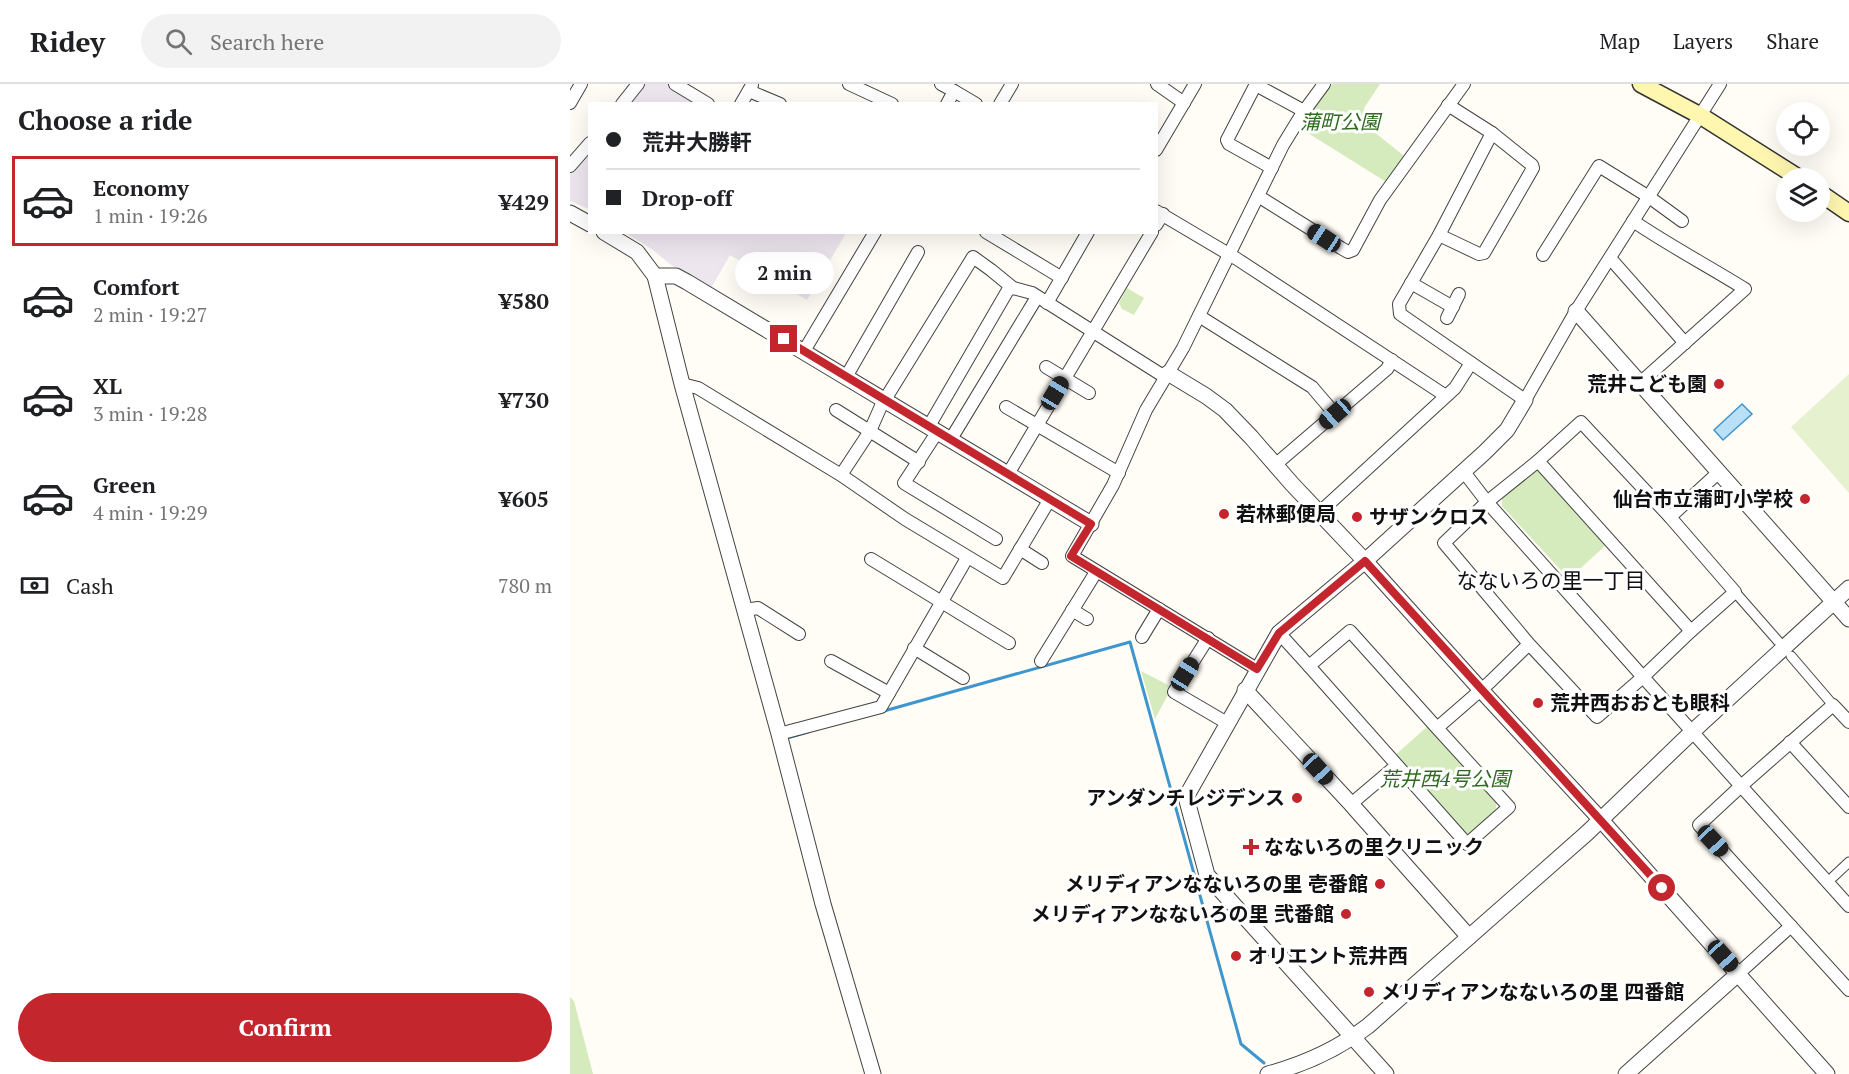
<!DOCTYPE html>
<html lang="en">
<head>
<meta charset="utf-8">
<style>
  :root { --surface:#fff; --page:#f2f2f2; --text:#202124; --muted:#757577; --line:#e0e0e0; --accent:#c4262e }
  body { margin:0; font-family:"PT Serif","Noto Sans JP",serif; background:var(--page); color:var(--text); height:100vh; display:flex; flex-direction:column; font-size:22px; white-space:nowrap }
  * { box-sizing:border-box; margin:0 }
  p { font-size:20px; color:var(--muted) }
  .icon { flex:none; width:33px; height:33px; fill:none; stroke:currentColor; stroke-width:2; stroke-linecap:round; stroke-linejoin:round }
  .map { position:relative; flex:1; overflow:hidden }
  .drawer { display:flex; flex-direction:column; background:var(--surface); width:570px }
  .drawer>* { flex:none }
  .hud { position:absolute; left:18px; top:18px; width:570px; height:132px; border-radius:0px; box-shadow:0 6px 24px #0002; display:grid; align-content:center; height:132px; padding:0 18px; background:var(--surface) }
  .fabs { position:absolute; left:1206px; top:18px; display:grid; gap:12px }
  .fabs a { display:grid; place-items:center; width:54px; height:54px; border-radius:50%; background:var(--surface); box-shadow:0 6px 24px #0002; font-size:30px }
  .end { position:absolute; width:27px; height:27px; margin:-14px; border:8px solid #c4262e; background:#fff; box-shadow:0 0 0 3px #fff }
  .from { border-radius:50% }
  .bubble { position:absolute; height:42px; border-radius:21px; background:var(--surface); box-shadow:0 6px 24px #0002; font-size:20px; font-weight:700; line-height:42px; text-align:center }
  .car { position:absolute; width:18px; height:36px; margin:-18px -9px; border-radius:8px; box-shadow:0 0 4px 2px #0007; background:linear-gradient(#222 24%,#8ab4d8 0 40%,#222 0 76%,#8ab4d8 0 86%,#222 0) }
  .hud b { display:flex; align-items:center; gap:21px; height:57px; font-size:22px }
  .hud b+b { border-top:2px solid var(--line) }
  .hud i { width:15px; height:15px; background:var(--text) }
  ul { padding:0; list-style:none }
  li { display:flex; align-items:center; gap:18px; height:90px; margin:0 12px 9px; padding:0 6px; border:3px solid transparent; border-radius:0px }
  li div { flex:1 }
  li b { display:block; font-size:22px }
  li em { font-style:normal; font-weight:700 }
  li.active { border-color:var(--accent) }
  li>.icon { width:54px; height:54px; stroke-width:1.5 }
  h2 { padding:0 18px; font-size:27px; line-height:72px }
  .pay { display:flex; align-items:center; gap:15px; height:66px; padding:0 18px; font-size:22px }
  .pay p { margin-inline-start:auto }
  .cta { display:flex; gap:12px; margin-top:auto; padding:12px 18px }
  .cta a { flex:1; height:69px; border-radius:36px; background:var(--accent); color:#fff; font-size:24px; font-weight:700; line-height:69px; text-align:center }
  header { display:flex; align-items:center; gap:36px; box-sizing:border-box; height:84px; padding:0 30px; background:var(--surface); border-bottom:2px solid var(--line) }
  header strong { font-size:28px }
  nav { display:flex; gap:33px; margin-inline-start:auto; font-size:21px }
  .search { width:420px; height:54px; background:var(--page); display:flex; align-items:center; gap:15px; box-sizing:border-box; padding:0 21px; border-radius:33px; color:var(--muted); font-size:22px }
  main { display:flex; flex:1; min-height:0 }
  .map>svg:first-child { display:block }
  .industrial { fill:#eee6ef }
  .green { fill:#d5ebbd }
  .pitch { fill:#e6f2cf }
  .water { fill:#b9e0f7; stroke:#3f96cf; stroke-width:1.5 }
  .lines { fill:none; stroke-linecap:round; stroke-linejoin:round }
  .stream { stroke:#3f96cf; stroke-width:3 }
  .pedestrian-casing { stroke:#444; stroke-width:11 }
  .minor-casing { stroke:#444; stroke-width:14 }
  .tertiary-casing { stroke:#444; stroke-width:17 }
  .secondary-casing { stroke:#333; stroke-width:19 }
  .pedestrian { stroke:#fff; stroke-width:9 }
  .minor { stroke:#fff; stroke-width:12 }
  .tertiary { stroke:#fff; stroke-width:15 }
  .secondary { stroke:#fff6b0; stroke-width:16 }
  .route { stroke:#c4262e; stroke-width:8 }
  .poi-dot { fill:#c4262e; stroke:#fff; stroke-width:2 }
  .labels { text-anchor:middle; stroke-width:6; stroke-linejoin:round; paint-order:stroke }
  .park-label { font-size:20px; font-style:italic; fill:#2f6b1f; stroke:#fff }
  .poi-label { font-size:20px; font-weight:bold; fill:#111; stroke:#fff; text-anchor:start }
  .neighbourhood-label { font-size:21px; fill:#111; stroke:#fff }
</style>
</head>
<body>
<header>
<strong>Ridey</strong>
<div class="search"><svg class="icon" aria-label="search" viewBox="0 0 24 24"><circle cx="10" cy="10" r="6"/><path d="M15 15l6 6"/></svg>Search here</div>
<nav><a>Map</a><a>Layers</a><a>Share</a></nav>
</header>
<main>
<section class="drawer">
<h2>Choose a ride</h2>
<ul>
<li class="active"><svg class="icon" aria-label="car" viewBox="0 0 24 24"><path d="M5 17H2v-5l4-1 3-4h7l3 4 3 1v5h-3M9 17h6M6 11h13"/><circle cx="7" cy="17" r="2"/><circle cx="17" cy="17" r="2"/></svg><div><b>Economy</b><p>1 min · 19:26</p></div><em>¥429</em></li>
<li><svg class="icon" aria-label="car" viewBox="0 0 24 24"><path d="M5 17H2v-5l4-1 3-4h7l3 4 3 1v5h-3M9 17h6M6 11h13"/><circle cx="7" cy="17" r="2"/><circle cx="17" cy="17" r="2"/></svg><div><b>Comfort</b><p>2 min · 19:27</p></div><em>¥580</em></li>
<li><svg class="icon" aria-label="car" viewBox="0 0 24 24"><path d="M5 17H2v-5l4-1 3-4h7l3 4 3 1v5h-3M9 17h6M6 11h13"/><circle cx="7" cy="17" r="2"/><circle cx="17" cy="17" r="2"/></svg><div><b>XL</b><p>3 min · 19:28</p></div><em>¥730</em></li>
<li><svg class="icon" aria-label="car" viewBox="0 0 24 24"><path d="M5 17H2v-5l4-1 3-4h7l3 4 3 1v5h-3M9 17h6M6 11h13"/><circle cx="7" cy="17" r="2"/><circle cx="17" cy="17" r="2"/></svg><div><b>Green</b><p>4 min · 19:29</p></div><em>¥605</em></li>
</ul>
<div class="pay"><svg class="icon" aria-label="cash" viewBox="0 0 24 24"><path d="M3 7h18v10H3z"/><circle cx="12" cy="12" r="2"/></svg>Cash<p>780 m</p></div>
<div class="cta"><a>Confirm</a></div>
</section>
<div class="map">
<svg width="1279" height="990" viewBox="0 0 1279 990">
  <rect width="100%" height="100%" fill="#fffdf5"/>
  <!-- industrial -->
  <g class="industrial">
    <polygon points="71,0 100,0 133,20 55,20"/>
    <polygon points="19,63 19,125 0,117 0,86"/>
    <polygon points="56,149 276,149 237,216 160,171 141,204 101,181 83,166"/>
  </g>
  <!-- green -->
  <g class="green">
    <polygon points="762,0 810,0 794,24 798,43 839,76 821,101 733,46 741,30"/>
    <polygon points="557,204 574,214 564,231 552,225 549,219"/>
    <polygon points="969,384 1037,460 999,495 932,422 932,413 964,385"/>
    <polygon points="571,587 602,603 585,635"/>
    <polygon points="858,642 926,717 926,727 900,750 894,749 823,673"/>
    <polygon points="0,913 4,917 23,990 0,990"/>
  </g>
  <!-- pitch -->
  <polygon class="pitch" points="1279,290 1279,409 1221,343"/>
  <!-- water -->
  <polygon class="water" points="1172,320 1182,330 1153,356 1144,346"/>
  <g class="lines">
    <!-- stream -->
    <g class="stream">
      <polyline points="314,627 560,558 671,960 694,979"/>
      <polyline points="217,654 238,648"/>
    </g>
    <defs>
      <g id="pedestrian">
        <polyline points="1165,508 1208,557"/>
        <polyline points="1221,572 1263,621"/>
        <polyline points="1263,793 1279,778"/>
      </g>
      <g id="minor">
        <polyline points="105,0 138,20"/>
        <polyline points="279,0 322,20"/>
        <polyline points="371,0 384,7 377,20"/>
        <polyline points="587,0 614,19"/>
        <polyline points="686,0 657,56 659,60 702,84"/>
        <polyline points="686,1 734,27"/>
        <polyline points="179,7 210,20"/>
        <polyline points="384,7 406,20"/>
        <polyline points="0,19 11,0"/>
        <polyline points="52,20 68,0"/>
        <polyline points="171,20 182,1"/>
        <polyline points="430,20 442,0"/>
        <polyline points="922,49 869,151 829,220 830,230 955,316 1006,227 1150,0"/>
        <polyline points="586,66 625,0"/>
        <polyline points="0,82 20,59"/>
        <polyline points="688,112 771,164 778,168 783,166 810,116 894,0"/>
        <polyline points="586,127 667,175 876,312"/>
        <path d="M1063 137C1100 162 1138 182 1175 205L1070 299"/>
        <polyline points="586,141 593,130"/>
        <polyline points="416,148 492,194"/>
        <polyline points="869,151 909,170 914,169 963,84 962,81 922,49 878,21"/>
        <polyline points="973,171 1029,82 1079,113 1112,137"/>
        <polyline points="1040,174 1115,259"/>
        <polyline points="841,199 883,223"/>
        <polyline points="477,219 518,148"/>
        <polyline points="629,232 742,303 765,330"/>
        <polyline points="877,234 889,210"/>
        <polyline points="234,267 305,148"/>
        <polyline points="476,283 519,309"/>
        <polyline points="276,293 348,168"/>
        <polyline points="112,300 128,304 271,391 335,435 433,494 480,415"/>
        <polyline points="436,323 549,389"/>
        <polyline points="266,326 349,378"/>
        <polyline points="359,342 438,206 443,204 462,209 595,293"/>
        <polyline points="368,347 334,399 426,455"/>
        <polyline points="381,355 467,213"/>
        <polyline points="968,377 1011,338 1100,433 1165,508 1121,547"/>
        <polyline points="705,381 817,285 822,276"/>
        <polyline points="894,388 917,418 968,377 1121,547 1073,593 1171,702 1129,741 1279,906"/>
        <polyline points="438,390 582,148"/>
        <polyline points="271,391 300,347 311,322 403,173 421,186 443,204"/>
        <polyline points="749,429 885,304 901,279"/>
        <polyline points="1100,433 1149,388"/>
        <polyline points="450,465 472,479"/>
        <polyline points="301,475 439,559"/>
        <polyline points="175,526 188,524 229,550"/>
        <polyline points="502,526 517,535"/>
        <polyline points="709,549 739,582"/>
        <polyline points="572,553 589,525"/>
        <polyline points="638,554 604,608 657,639"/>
        <polyline points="344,564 393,594"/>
        <polyline points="261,577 319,609"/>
        <polyline points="471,577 526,488"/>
        <polyline points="687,585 502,472 543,401 576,326 613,264 713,61 732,30 754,0"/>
        <polyline points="1279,638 1263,621 1171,702 1279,822"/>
        <polyline points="867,644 780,547 739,582 897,760 939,723 867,644 920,598 959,560 1027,633 1073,593 917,418 874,459 959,560"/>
        <polyline points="209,650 311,623 397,474"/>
        <polyline points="1220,658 1279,723"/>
        <polyline points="781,720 826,682"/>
        <polyline points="1169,889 1221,842"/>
      </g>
      <g id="tertiary">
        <polyline points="0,129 20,140"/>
        <polyline points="34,148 67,168 85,192 112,300 209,650 253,820 303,990"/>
        <polyline points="85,192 106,192 117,198 521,440"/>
        <polyline points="1006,227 1279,535"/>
        <polyline points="598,289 636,312 655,326 681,353 722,400 795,477 911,606 1031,736 1257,990"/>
        <polyline points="675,606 781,720 899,853"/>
        <path d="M698 990C735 980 768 965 798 942L1017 749 1122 648 1279 504"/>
        <polyline points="816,990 637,791 616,713 709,549 795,477 915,368 937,346 955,316"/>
        <polyline points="1056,990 1169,889"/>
      </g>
      <g id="secondary">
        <polyline points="1071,0 1131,32 1229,94"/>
        <polyline points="1250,109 1279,129"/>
      </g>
    </defs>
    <!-- pedestrian casing -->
    <use href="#pedestrian" class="pedestrian-casing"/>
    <!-- minor casing -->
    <use href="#minor" class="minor-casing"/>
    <!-- tertiary casing -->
    <use href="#tertiary" class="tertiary-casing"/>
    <!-- secondary casing -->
    <use href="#secondary" class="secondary-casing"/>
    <!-- pedestrian -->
    <use href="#pedestrian" class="pedestrian"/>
    <!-- minor -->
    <use href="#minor" class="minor"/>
    <!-- tertiary -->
    <use href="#tertiary" class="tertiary"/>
    <!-- secondary -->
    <use href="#secondary" class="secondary"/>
  </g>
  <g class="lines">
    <!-- route -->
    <polyline class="route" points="214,255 521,440 501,472 687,585 709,549 795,477 1092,804"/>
  </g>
  <!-- markers -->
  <g class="poi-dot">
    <circle cx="1149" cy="300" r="6"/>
    <circle cx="1235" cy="415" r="6"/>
    <circle cx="654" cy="430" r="6"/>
    <circle cx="787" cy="433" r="6"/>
    <circle cx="968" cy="619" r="6"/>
    <circle cx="727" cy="714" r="6"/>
    <path d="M678 754h6v6h6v6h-6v6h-6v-6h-6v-6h6z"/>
    <circle cx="810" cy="800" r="6"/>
    <circle cx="776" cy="830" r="6"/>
    <circle cx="666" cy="872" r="6"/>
    <circle cx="799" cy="908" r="6"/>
  </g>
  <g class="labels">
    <!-- park labels -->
    <g class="park-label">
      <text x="770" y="45">蒲町公園</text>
      <text x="875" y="702">荒井西4号公園</text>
    </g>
    <!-- poi labels -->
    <g class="poi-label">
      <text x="1137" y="307" text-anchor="end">荒井こども園</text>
      <text x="1223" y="422" text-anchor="end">仙台市立蒲町小学校</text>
      <text x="666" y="437">若林郵便局</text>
      <text x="799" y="440">サザンクロス</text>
      <text x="980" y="626">荒井西おおとも眼科</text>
      <text x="715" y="721" text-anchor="end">アンダンチレジデンス</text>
      <text x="694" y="770">なないろの里クリニック</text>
      <text x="798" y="807" text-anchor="end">メリディアンなないろの里 壱番館</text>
      <text x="764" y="837" text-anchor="end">メリディアンなないろの里 弐番館</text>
      <text x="678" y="879">オリエント荒井西</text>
      <text x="811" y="915">メリディアンなないろの里 四番館</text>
    </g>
    <!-- neighbourhood labels -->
    <g class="neighbourhood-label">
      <text x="981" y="504">なないろの里一丁目</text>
    </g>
  </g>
</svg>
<div class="fabs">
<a><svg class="icon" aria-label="locate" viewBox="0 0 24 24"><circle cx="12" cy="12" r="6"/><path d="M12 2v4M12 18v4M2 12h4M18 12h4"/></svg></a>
<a><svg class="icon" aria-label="layers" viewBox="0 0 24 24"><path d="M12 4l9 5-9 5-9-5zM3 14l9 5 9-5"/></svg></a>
</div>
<i class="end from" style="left:1092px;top:804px"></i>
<i class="end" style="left:214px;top:255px"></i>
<div class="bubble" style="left:165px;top:168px;width:99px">2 min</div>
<i class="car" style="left:754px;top:154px;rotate:303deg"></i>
<i class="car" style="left:485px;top:309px;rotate:31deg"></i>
<i class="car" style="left:765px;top:330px;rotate:229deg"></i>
<i class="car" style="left:615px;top:590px;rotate:32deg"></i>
<i class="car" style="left:748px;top:685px;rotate:137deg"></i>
<i class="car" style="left:1143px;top:757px;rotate:137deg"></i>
<i class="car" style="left:1153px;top:872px;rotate:138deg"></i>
<div class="hud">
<b><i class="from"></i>荒井大勝軒</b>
<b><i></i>Drop-off</b>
</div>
</div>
</main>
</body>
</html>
